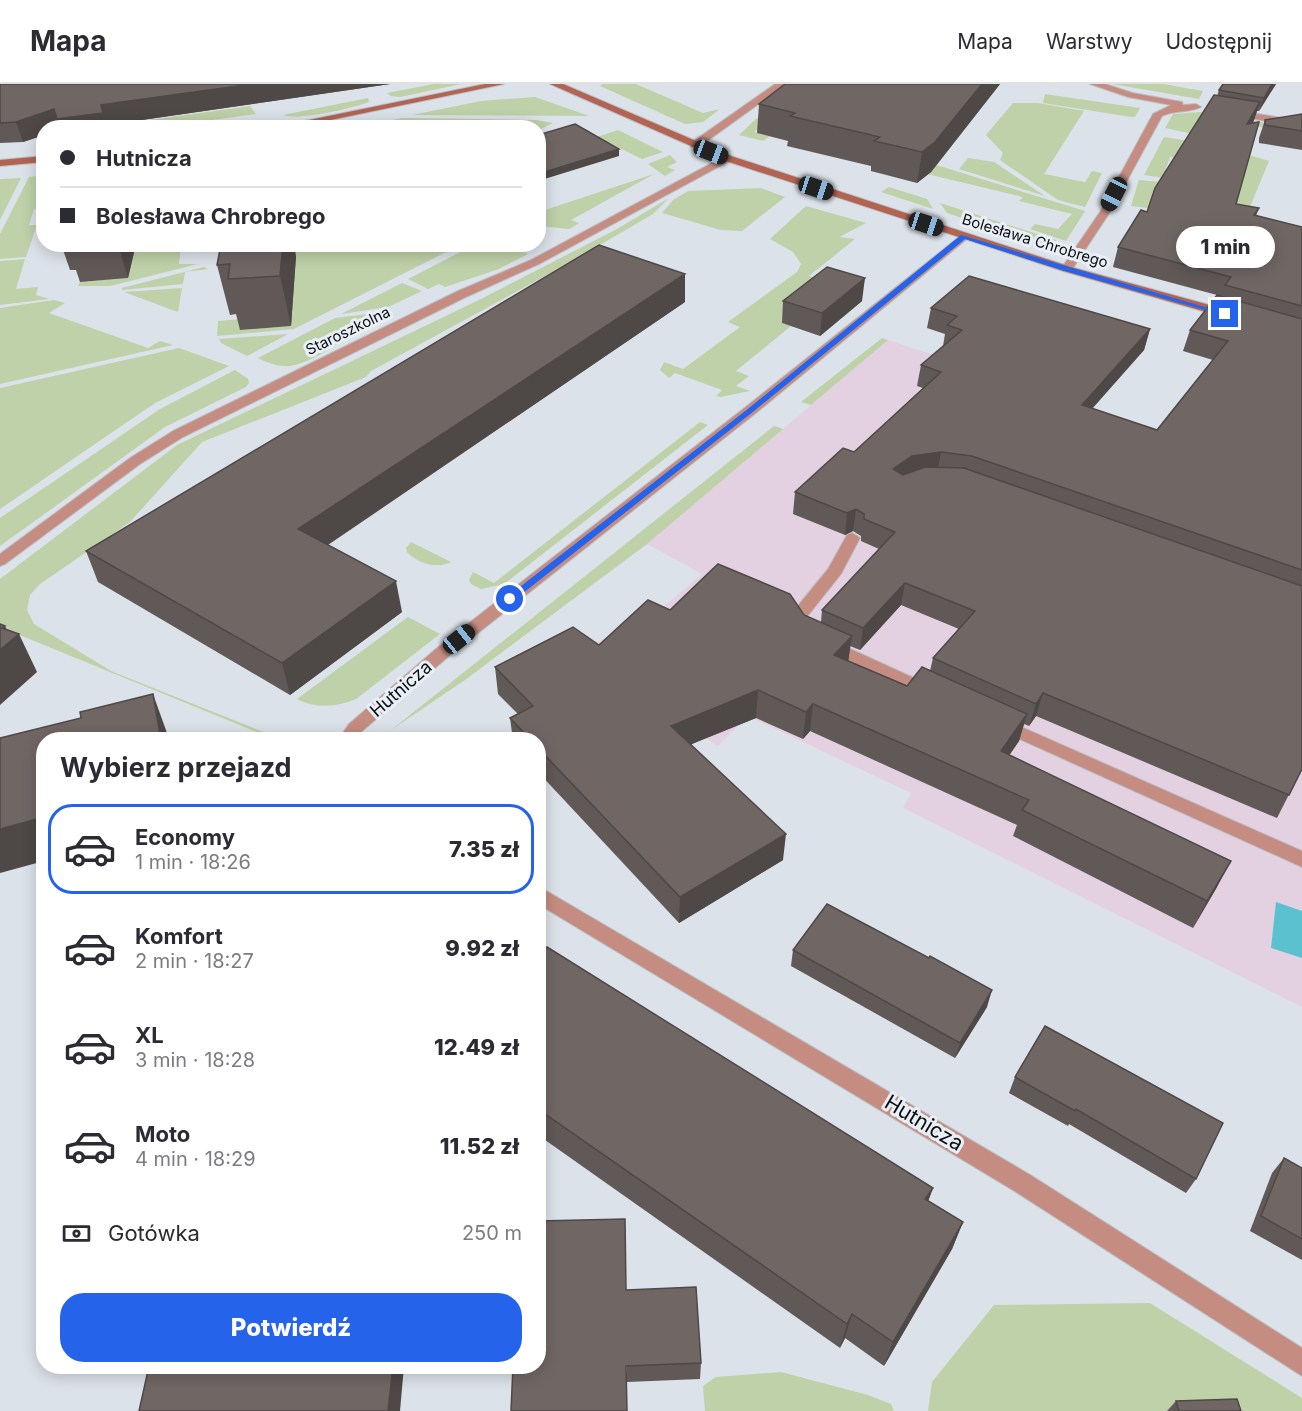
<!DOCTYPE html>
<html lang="pl">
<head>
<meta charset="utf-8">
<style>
  :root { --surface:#fff; --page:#f2f2f3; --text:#2b2b33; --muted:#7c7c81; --line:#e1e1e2; --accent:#2563eb }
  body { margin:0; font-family:Inter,sans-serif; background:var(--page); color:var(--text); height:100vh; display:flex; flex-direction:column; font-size:22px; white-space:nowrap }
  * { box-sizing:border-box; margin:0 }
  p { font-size:20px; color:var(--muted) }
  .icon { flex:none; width:33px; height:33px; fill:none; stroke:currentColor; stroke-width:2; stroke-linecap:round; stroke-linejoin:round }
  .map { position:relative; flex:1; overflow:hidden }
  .drawer { position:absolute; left:36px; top:648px; width:510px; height:642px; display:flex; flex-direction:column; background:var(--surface); border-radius:24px; box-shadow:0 3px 15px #0003 }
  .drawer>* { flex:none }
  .guide { position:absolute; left:36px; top:36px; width:510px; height:132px; border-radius:24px; box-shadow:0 3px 15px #0003; display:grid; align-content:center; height:132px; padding:0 24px; background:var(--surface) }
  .end { position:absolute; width:27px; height:27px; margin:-14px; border:8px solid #2563eb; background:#fff; box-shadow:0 0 0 3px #fff }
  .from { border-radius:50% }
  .bubble { position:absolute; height:42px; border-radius:21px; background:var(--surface); box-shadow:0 3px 15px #0003; font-size:20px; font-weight:800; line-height:42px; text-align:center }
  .car { position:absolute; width:18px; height:36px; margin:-18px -9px; border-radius:8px; box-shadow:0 0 4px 2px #0007; background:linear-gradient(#222 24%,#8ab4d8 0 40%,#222 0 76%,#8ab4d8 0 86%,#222 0) }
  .guide b { display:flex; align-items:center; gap:21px; height:57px; font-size:22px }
  .guide b+b { border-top:2px solid var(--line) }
  .guide i { width:15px; height:15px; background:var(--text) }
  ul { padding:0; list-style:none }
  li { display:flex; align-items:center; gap:18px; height:90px; margin:0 12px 9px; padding:0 12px; border:3px solid transparent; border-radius:24px }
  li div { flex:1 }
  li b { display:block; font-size:22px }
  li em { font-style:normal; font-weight:800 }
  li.active { border-color:var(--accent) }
  li>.icon { width:54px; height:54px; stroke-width:1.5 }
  h2 { padding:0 24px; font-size:27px; line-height:72px }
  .pay { display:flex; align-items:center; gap:15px; height:66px; padding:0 24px; font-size:22px }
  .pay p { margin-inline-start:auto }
  .button { display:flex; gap:12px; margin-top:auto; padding:12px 24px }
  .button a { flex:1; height:69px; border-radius:24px; background:var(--accent); color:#fff; font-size:24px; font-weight:800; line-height:69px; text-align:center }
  header { display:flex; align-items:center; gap:36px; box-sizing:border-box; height:84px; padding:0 30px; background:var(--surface); border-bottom:2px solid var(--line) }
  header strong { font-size:28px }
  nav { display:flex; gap:33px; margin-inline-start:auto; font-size:21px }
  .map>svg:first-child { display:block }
  .industrial { fill:#e3d1e2 }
  .green { fill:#bed1a8; fill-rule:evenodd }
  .water { fill:#5bc1ce }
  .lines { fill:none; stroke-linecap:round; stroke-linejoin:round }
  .street-casing { stroke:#bbc0c6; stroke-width:2 }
  .secondary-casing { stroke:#bbc0c6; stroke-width:2 }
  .street { fill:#c58d81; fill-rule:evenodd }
  .secondary { fill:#b26352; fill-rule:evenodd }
  .wall { fill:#605957; fill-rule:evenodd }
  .shaded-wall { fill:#4e4847 }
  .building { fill:#706765; stroke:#4e4847; stroke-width:1.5 }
  .route { fill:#2563eb }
  .labels { text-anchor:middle; stroke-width:6; stroke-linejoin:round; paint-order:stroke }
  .far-street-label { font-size:15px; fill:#0d0f11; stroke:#e9eff6 }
  .street-label { font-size:18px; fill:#0d0f11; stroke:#e9eff6 }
  .near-street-label { font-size:21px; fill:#0d0f11; stroke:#e9eff6 }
</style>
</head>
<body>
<header>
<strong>Mapa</strong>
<nav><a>Mapa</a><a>Warstwy</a><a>Udostępnij</a></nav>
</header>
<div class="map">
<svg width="1302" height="1327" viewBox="0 0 1302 1327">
  <rect width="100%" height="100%" fill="#dce2e9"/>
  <!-- industrial -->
  <polygon class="industrial" points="888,256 1219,365 1302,347 1302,923 903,724 911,709 748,632 718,662 575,570 661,525 702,490 647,460"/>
  <!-- green -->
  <g class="green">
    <polygon points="434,0 461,0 400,13 391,12 387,9"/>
    <polygon points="602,0 636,0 703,29 720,25 703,38 685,40 600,2"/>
    <polygon points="1112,0 1163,0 1203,7 1199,15"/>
    <polygon points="1045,10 1140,24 1135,33 1131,33 1043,19"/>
    <polygon points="535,13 589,32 412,31 481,17"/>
    <path d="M368 14 369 18C354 24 297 37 283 31Z"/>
    <polygon points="1013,19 1038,19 1084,27 1044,90 1085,98 1092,87 1102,89 1085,123 1058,116 1000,76 1003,69 986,51"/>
    <polygon points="250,22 256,30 161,43 106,42"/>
    <polygon points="1200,28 1302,45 1302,50 1206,34 1207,53 1165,44 1173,30"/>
    <polygon points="402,34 537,36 553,39 539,46 538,44 389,43 386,37"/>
    <polygon points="757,34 788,35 1085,127 1066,157 1030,145 1035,140 1058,145 1072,130 1019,117 1023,113 927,90 931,86 769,38 754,48 770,52 763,57 739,51"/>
    <polygon points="618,46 663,68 642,75 597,53"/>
    <path d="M1164 53 1241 66 1249 71 1269 77 1247 130 1155 111 1148 124 1131 122 1139 96 1181 100 1177 96 1144 91ZM1170 73 1244 85 1199 92 1165 87Z"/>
    <polygon points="670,71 677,78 667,83 675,86 665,92 648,80"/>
    <polygon points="968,74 994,78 1045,112 959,85"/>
    <polygon points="654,90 571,136 579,139 570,145 539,142 539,128"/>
    <polygon points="43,91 43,124 34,125 29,141 37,141 26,173 0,175 0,150 29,93"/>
    <polygon points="21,94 0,136 0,95"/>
    <polygon points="889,103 927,115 933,125 881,108"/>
    <polygon points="761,104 785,113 742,147 721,146 662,129 673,116 688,107"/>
    <polygon points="669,114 653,130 569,179 371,287 366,293 202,358 130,438 40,500 30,511 27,526 34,540 111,587 266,649 308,651 304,655 274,655 0,543 0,495 177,361 479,216 617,145"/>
    <polygon points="940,119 1056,156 1056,157 1045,161 947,129"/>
    <polygon points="806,122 866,139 839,153 855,155 809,192 820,196 782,239 791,242 736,287 749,292 736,302 750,307 720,313 716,312 722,306 675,289 669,294 660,286 664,278 683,285 740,243 728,238 797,188 801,180 793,168 770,155"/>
    <polygon points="136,161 181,161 179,180 198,180 110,202 78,202 80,198 128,194"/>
    <polygon points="347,161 460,161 294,245 217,252 218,237 241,235 241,246 291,242 237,173"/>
    <polygon points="474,161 514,161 528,170 499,185 445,203 439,200 428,205 408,195"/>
    <polygon points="25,175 16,205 38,203 36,211 49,215 0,221 0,177"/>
    <polygon points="204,183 208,185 185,188 183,200 122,206 122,204"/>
    <polygon points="402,199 422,207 388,223 341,230"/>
    <polygon points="182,204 178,228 124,208"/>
    <polygon points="54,216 65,219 49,229 148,264 160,257 173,261 0,300 0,224"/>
    <path d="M377 229 381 232 379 235C352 248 320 277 290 282 279 283 268 279 258 274L335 234Z"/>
    <polygon points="288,250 247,272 221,259 219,255"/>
    <polygon points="882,254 888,256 811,321 801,318"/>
    <polygon points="179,264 229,282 155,319 0,425 0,304"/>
    <polygon points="235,286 248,295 249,299 246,303 165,343 0,462 0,434 160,325"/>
    <polygon points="700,338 708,341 504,500 481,505 471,500 469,496 473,488 494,499"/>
    <polygon points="774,342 783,345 647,460 465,596 391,646"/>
    <path d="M411 458 451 478C436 485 419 480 407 468L406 464Z"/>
    <path d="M408 533 440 550 356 615C337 623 316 625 297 615Z"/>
    <polygon points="1150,1219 1302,1314 1302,1327 928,1327 932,1298 994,1221"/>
    <polygon points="781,1288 868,1311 891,1320 894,1327 705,1327 703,1302 716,1293"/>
  </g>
  <!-- water -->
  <polygon class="water" points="1276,818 1302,827 1302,874 1271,864"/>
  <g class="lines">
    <defs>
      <g id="street">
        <polygon points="775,0 786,0 699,63 691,63 691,59"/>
        <path d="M1090 0H1105L1133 9 1182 18 1183 21 1196 20 1201 23C1191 29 1174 26 1162 32L1110 128 1071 187 1067 188 1061 185 1100 128 1153 30 1171 21 1128 13Z"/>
        <polygon points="1233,26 1302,37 1302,43 1230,31 1228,29"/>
        <polygon points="727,71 732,74 731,76 539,180 466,213 183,353 140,380 5,480 0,482 0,470 130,374 173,347 458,207 531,176"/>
        <polygon points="964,149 970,152 968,154 757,328 449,572 361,648 357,656 338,656 349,640 437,564 747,322"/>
        <path d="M852 449 860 454 841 490 806 534 808 541 822 552 936 604 939 608 936 612H924L810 560C799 553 791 546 790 533L792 529 828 485 847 451Z"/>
        <polygon points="999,633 1302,767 1302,783 993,643 990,639 993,635"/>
        <polygon points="538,802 1032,1092 1302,1264 1302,1292 1016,1108 538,820"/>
      </g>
      <g id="secondary">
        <polygon points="485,0 504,0 292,44 270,44"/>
        <polygon points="550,0 563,0 731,72 1071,183 1235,228 1237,231 1231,235 1227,234 1063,187 723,76"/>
        <polygon points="44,72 44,78 0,82 0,76"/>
      </g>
    </defs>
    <!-- street casing -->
    <use href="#street" class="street-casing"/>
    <!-- secondary casing -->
    <use href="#secondary" class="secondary-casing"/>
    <!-- street -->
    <use href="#street" class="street"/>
    <!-- secondary -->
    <use href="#secondary" class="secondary"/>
  </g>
  <!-- wall -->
  <g class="wall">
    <polygon points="0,0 390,0 107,41 44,44 44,51 23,58 0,59"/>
    <polygon points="1000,0 931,88 917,99 871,87 871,82 787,62 788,57 757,49 759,20"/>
    <path d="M1223 0H1276L1259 27H1257L1253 39 1236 120 1259 124 1256 132 1302 143V685L1277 734 1036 632 1029 642 1024 640 1019 657 1009 671 1217 803 1193 844 1013 752 1017 741 810 647 803 655 756 634 691 660 783 776 679 839 538 688V656H513L510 634 518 630 498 610 495 583 599 561 670 526 804 531 821 538 822 526 879 465 861 457V452L853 447 845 451 793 430 795 408 854 368 923 304 917 302 921 281 943 262 945 250 927 244 931 224 1150 245 1144 266 1092 324 1157 346 1213 276 1183 267 1190 246 1217 211 1113 183 1118 163 1147 128 1217 12 1219 6ZM901 521 959 545 933 574 930 587 907 602 848 577 850 562 860 566Z"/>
    <polygon points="1302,30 1302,66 1259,59 1259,54 1265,36"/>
    <polygon points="61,160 136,160 128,194 80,198 76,186 70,186"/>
    <polygon points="296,172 291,242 240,246 236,230 230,231 217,181"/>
    <polygon points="783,217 862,217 820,252 782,239"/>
    <polygon points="685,218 328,461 402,528 290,611 98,498 86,467"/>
    <polygon points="793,866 987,923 955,974 791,882"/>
    <polygon points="538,872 933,1104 928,1117 963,1138 952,1165 884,1282 845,1254 840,1264 538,1051"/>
    <polygon points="1045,942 1196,1095 1186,1109 1069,1040 1068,1042 1009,1009 1015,993"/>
    <polygon points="1284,1074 1302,1084 1302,1176 1250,1147 1272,1089"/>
    <polygon points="626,1206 701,1279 700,1295 627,1298"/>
    <polygon points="1176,1317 1241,1327 1167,1327"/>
  </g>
  <!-- shaded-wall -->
  <g class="shaded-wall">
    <polygon points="252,0 390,0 107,41 108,44 44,44 44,51 23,58 16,38 54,25 101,21"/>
    <polygon points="982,0 1000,0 931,88 917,99 922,68"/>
    <polygon points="1272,0 1276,0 1259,27 1264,14"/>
    <polygon points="1260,18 1254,36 1241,58 1247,40"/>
    <polygon points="619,65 619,72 538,97 538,90"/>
    <polygon points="118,160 136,160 128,194"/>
    <polygon points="283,160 294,160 296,172 291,242 280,192"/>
    <polygon points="685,190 685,218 305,476 298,445"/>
    <polygon points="865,194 862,217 820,252 822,229"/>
    <polygon points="1150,245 1144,266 1077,342 1082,321"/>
    <polygon points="941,368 937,390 890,406 893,385 912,372"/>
    <polygon points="856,425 853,447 845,451 847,429"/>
    <polygon points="396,497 402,528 290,611 282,579"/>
    <polygon points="905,499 901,521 860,566 863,544"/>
    <polygon points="5,542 12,556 19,550 37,588 0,621 0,566 2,544"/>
    <polygon points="852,552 848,579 834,571"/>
    <polygon points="758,606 756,634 670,669 671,642"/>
    <polygon points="1043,609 1036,632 1029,642 1036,620"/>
    <polygon points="153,610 167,649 169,656 161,656"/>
    <polygon points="813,620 810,647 803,655 806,628"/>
    <polygon points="1027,630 1019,657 994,694 1001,667"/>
    <polygon points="44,733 44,777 0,789 0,745"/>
    <polygon points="786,750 783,776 679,839 680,813"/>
    <polygon points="1231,777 1217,803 1193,844 1207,817"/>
    <polygon points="992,906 987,923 955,974 960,959"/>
    <polygon points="933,1104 923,1131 925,1115"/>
    <polygon points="963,1138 952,1165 884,1282 893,1258"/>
    <polygon points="852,1230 845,1254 840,1264 847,1240"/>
    <polygon points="393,1282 404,1282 400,1327 388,1327"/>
  </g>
  <!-- building -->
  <g class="building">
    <polygon points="0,0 252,0 101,21 103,29 57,35 54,25 16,38 0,39"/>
    <polygon points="785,0 982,0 935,58 922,68 874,57 880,53 790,32 795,29 759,20"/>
    <polygon points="1223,0 1272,0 1264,14 1219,6"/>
    <polygon points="1214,11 1260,18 1247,40 1259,38 1236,120 1259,124 1254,131 1302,143 1302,222 1225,201 1231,193 1118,163 1141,126 1147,128 1155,104"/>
    <polygon points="1302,30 1302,47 1265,41 1265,36"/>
    <polygon points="575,40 619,65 538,90 538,51"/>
    <polygon points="221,160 283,160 280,192 228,195 230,180 217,181"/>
    <polygon points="599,161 685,190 298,445 396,497 282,579 86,467"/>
    <polygon points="827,183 865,194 822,229 783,217"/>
    <polygon points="969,192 1150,245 1082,321 1157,346 1228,257 1190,246 1217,211 1302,235 1302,486 972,372 941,368 912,372 893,385 903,391 925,383 964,384 1302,502 1302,685 1289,711 1043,609 1036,620 933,574 975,527 905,499 863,544 822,526 895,448 864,435 864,430 856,425 847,429 795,408 843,364 854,368 941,288 921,281 962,246 947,241 957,232 931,224"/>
    <polygon points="718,480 790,510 804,531 852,552 834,571 907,602 922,583 1027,630 1001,667 1231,777 1207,817 1022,726 1029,716 813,620 806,628 758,606 671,642 786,750 680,813 538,664 538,656 531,656 510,634 533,622 495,583 573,543 599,561 648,516 670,526"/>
    <polygon points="0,540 5,542 2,544 19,550 0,566"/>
    <polygon points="153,610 161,656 44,656 44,733 0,745 0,654 81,634 80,628"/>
    <polygon points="827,820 929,874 930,872 992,906 960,959 793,866"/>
    <polygon points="547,863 933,1104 925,1115 963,1138 893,1258 852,1230 847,1240 538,1025 538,872"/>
    <polygon points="1045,942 1223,1039 1196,1095 1076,1025 1075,1027 1015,993"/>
    <polygon points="1284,1074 1302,1084 1302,1155 1261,1132"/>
    <polygon points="625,1135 626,1206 696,1203 701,1279 626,1282 627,1327 511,1327 513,1282 538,1282 538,1137"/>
    <polygon points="149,1282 393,1282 388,1327 139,1327"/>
    <polygon points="1237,1315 1241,1327 1179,1327 1176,1317"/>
  </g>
  <!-- route -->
  <polygon class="route" points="961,151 1228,230 1223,231 1065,187 965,155 754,327 513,517 507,517 507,513 749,324"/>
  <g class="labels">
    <!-- far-street labels -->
    <g class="far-street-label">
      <text transform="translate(1035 157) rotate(17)" y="5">Bolesława Chrobrego</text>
      <text transform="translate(348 247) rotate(-26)" y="5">Staroszkolna</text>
    </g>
    <!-- street labels -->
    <g class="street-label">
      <text transform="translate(401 605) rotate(-41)" y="6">Hutnicza</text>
    </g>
    <!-- near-street labels -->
    <g class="near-street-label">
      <text transform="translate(924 1039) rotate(31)" y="7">Hutnicza</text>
    </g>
  </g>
</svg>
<i class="end from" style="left:510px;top:515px"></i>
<i class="end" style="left:1225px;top:230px"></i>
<div class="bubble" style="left:1176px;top:142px;width:99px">1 min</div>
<i class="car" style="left:711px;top:68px;rotate:111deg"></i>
<i class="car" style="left:816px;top:104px;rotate:108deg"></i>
<i class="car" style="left:1114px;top:110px;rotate:207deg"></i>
<i class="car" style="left:926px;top:140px;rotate:108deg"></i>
<i class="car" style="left:459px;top:555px;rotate:51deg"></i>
<div class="guide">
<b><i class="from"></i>Hutnicza</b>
<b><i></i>Bolesława Chrobrego</b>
</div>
<section class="drawer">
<h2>Wybierz przejazd</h2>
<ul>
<li class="active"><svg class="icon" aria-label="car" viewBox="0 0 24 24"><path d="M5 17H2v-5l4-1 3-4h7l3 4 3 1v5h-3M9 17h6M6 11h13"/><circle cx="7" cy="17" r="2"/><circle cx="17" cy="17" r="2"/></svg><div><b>Economy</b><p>1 min · 18:26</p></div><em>7.35 zł</em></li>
<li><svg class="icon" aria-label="car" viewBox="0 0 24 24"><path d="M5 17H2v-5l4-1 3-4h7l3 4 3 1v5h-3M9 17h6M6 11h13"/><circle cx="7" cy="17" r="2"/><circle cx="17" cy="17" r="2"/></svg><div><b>Komfort</b><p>2 min · 18:27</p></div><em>9.92 zł</em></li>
<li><svg class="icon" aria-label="car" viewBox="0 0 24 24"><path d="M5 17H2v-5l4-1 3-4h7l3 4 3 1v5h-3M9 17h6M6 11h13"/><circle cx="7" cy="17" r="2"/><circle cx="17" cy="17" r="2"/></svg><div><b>XL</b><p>3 min · 18:28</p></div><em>12.49 zł</em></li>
<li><svg class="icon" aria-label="car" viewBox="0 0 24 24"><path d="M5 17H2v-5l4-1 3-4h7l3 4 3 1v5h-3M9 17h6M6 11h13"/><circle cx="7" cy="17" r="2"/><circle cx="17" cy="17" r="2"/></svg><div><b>Moto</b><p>4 min · 18:29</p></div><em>11.52 zł</em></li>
</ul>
<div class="pay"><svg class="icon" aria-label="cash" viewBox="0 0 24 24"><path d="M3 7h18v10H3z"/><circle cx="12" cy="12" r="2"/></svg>Gotówka<p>250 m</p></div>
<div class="button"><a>Potwierdź</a></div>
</section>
</div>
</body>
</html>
